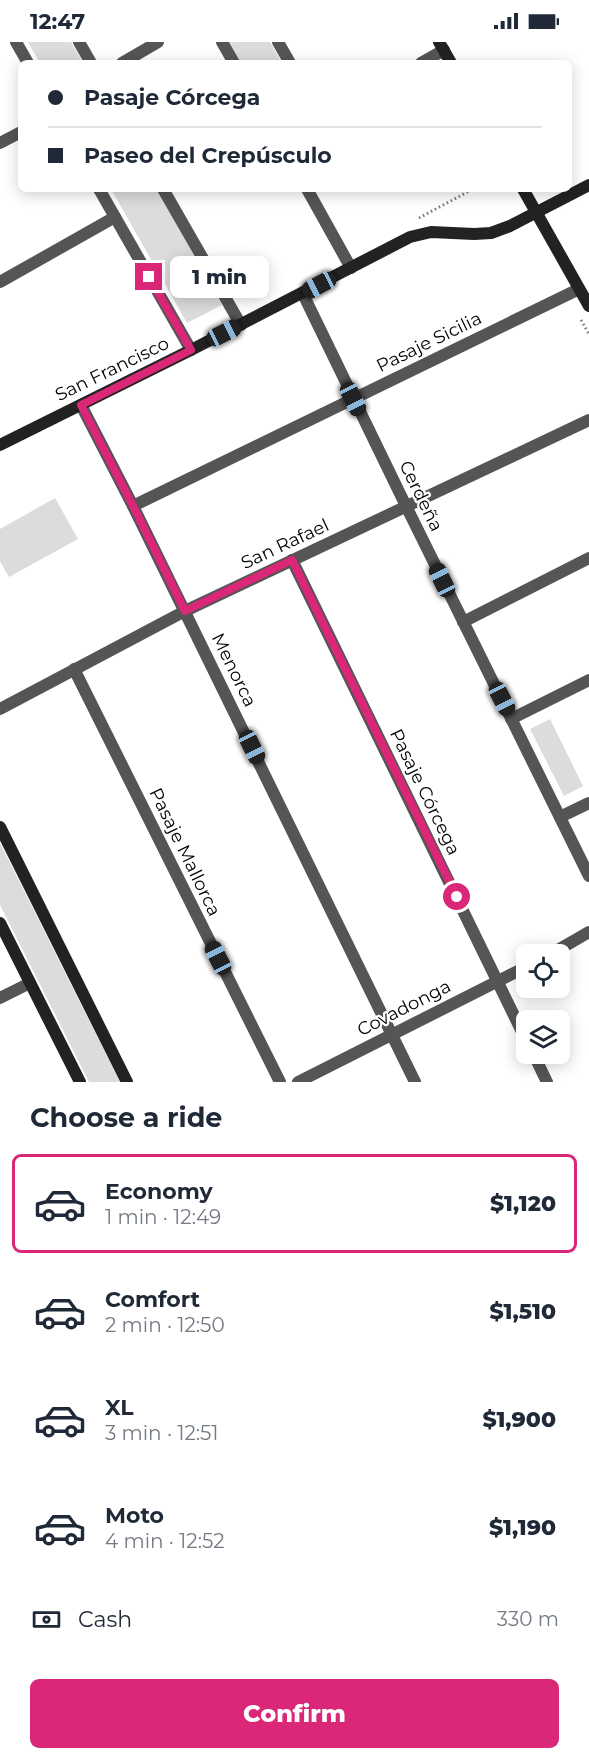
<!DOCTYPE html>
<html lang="en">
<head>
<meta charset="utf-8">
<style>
  :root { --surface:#fff; --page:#f2f2f3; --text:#1f2937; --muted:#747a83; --line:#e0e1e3; --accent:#db2777 }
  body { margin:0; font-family:Montserrat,sans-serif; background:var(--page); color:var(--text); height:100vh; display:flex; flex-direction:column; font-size:22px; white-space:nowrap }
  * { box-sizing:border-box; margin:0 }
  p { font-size:20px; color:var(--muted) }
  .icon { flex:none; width:33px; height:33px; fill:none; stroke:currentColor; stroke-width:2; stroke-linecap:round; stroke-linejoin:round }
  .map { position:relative; height:1040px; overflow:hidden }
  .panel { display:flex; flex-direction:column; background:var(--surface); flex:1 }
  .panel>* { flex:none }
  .guide { position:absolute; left:18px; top:18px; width:554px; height:132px; border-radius:9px; box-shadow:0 3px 15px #0003; display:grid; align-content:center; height:132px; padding:0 30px; background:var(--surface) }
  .controls { position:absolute; left:516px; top:902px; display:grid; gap:12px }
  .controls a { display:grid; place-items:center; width:54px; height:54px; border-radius:9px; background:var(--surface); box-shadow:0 3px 15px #0003; font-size:30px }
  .end { position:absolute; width:27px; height:27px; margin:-14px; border:8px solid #db2777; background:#fff; box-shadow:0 0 0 3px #fff }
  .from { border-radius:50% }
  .bubble { position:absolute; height:42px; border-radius:9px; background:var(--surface); box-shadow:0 3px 15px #0003; font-size:20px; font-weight:800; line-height:42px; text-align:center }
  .car { position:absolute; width:18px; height:36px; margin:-18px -9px; border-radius:8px; box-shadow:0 0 4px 2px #0007; background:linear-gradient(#222 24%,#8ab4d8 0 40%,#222 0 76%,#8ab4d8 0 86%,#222 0) }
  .guide b { display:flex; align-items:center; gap:21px; height:57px; font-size:22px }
  .guide b+b { border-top:2px solid var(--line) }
  .guide i { width:15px; height:15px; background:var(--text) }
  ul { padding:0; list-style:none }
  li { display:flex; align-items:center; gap:18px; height:99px; margin:0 12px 9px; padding:0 18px; border:3px solid transparent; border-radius:9px }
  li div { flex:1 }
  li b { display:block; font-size:22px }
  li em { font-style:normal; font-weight:800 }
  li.active { border-color:var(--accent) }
  li>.icon { width:54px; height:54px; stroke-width:1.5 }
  h2 { padding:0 30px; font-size:27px; line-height:72px }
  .pay { display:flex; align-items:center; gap:15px; height:66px; padding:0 30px; font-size:22px }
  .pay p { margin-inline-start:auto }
  .action { display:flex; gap:12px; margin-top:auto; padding:12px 30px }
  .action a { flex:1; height:69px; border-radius:9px; background:var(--accent); color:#fff; font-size:24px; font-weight:800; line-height:69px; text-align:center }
  .status { display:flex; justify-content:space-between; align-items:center; height:42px; padding:0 30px; background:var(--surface); direction:ltr }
  .status svg { height:16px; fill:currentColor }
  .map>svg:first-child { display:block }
  .green { fill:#dcdcdc }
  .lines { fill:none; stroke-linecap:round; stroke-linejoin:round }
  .path { stroke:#777; stroke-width:3; stroke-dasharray:1.5 3; stroke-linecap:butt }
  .minor { stroke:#555; stroke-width:12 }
  .secondary { stroke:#222; stroke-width:12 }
  .route { stroke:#db2777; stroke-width:8 }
  .labels { text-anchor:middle; stroke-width:4.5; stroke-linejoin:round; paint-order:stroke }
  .street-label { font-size:18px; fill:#000; stroke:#fff }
</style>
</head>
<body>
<div class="status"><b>12:47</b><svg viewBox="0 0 49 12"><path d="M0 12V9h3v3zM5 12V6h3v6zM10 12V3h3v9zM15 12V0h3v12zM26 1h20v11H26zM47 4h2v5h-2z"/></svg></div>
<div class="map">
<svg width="589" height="1040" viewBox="0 0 589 1040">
  <rect width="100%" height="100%" fill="#fff"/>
  <!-- green -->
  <g class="green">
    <polygon points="28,0 71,0 83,21 40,21"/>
    <polygon points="228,0 270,0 282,21 240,21"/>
    <polygon points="111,147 156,147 222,263 187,281"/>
    <polygon points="55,456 78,497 9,535 0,519 0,487"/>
    <polygon points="550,677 583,744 564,754 530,687"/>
    <polygon points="0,801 120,1040 89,1040 0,863"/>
  </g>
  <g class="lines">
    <!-- path -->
    <g class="path">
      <polyline points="419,176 473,147"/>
      <polyline points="581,278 589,292"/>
    </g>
    <!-- minor -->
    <g class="minor">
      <polyline points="16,0 28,21"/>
      <polyline points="79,0 91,21"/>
      <polyline points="222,0 234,21"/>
      <polyline points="278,0 290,21"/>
      <polyline points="122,21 158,0"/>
      <polyline points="421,21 444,8"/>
      <polyline points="0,101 21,90"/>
      <polyline points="99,147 191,308"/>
      <polyline points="163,147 241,283"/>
      <polyline points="307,147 351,226"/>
      <polyline points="0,240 115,175"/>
      <polyline points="303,252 406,464 589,834"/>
      <polyline points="81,363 133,464 415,1040"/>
      <polyline points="133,464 579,247"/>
      <polyline points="292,518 526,998"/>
      <polyline points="463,580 589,516"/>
      <polyline points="74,627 280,1040"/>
      <polyline points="0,667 185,569 589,378"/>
      <polyline points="511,677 589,638"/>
      <polyline points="560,775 589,761"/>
      <polyline points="551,912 589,890"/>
      <polyline points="0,956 30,941"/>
      <polyline points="533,1011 547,1040"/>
      <polyline points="298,1040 526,925"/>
    </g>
    <!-- secondary -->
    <g class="secondary">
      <polyline points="439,0 451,21"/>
      <polyline points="523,147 589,264"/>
      <polyline points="0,403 191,308 410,195 431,190 474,192 491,191 510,184 589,143"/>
      <polyline points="0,785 127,1040"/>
      <polyline points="0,881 80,1040"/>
    </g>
  </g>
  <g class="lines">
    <!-- route -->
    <polyline class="route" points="149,235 191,308 81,363 133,464 185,569 292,518 457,855"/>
  </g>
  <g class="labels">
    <!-- street labels -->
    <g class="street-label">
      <text transform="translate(429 300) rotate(-26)" y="6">Pasaje Sicilia</text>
      <text transform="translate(112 327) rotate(-26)" y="6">San Francisco</text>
      <text transform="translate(421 454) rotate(64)" y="6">Cerdeña</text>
      <text transform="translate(285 502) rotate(-25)" y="6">San Rafael</text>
      <text transform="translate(234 628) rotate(64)" y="6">Menorca</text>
      <text transform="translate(425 750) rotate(64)" y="6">Pasaje Córcega</text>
      <text transform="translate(185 810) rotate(64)" y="6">Pasaje Mallorca</text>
      <text transform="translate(404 966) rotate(-27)" y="6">Covadonga</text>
    </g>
  </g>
</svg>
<div class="controls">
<a><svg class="icon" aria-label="locate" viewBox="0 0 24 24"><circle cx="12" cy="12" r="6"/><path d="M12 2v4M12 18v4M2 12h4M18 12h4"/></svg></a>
<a><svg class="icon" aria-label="layers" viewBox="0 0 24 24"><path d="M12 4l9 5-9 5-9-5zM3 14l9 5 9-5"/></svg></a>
</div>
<i class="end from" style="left:457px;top:855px"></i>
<i class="end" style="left:149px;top:235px"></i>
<div class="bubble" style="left:170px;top:214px;width:99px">1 min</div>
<i class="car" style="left:319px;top:243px;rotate:242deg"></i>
<i class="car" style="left:224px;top:291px;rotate:63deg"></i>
<i class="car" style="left:353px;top:357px;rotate:154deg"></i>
<i class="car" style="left:442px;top:538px;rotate:334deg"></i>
<i class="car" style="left:502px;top:657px;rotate:153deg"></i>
<i class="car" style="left:252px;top:705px;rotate:154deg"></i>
<i class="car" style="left:218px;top:916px;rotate:333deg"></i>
<div class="guide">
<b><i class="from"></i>Pasaje Córcega</b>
<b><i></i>Paseo del Crepúsculo</b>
</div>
</div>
<section class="panel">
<h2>Choose a ride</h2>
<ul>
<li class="active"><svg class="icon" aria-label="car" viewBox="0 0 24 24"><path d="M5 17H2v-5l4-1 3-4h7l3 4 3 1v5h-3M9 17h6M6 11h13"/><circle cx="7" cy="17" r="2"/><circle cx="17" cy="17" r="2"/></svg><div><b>Economy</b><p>1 min · 12:49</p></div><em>$1,120</em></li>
<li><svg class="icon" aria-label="car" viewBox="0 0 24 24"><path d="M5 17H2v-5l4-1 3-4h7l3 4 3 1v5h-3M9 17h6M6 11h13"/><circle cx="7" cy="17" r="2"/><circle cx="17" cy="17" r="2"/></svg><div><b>Comfort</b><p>2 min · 12:50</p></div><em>$1,510</em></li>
<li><svg class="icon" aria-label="car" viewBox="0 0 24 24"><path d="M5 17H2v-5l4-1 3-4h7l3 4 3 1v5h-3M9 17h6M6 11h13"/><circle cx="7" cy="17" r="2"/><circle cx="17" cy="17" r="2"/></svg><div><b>XL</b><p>3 min · 12:51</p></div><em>$1,900</em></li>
<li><svg class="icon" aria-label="car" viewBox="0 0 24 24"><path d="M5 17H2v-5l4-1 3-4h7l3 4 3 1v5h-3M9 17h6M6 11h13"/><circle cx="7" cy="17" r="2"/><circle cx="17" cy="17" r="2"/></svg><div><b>Moto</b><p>4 min · 12:52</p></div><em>$1,190</em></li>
</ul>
<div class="pay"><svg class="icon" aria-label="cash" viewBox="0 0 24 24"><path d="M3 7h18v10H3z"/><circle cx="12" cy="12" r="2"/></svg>Cash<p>330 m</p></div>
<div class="action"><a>Confirm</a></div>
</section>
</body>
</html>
